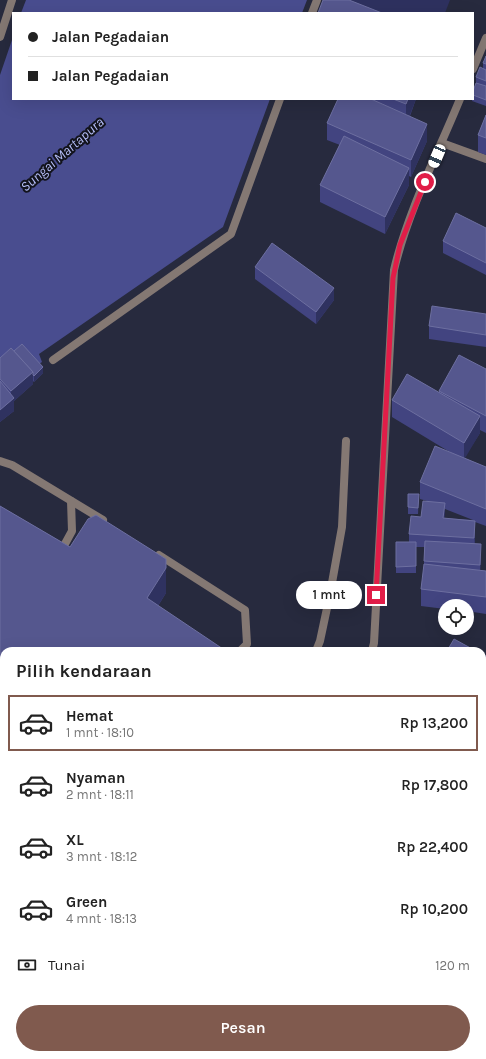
<!DOCTYPE html>
<html lang="id">
<head>
<meta charset="utf-8">
<style>
  :root { --surface:#fff; --page:#f2f2f2; --text:#222; --muted:#767676; --line:#e0e0e0; --accent:#805a4e }
  body { margin:0; font-family:Karla,sans-serif; background:var(--page); color:var(--text); height:100vh; display:flex; flex-direction:column; font-size:15px; white-space:nowrap }
  * { box-sizing:border-box; margin:0 }
  p { font-size:13px; color:var(--muted) }
  .icon { flex:none; width:22px; height:22px; fill:none; stroke:currentColor; stroke-width:2; stroke-linecap:round; stroke-linejoin:round }
  .map { position:relative; flex:1; overflow:hidden }
  .side { position:absolute; left:0px; top:647px; width:486px; height:412px; display:flex; flex-direction:column; background:var(--surface); border-radius:12px 12px 0 0; box-shadow:0 4px 16px #0002 }
  .side>* { flex:none }
  .hud { position:absolute; left:12px; top:12px; width:462px; height:88px; border-radius:0px; box-shadow:0 4px 16px #0002; display:grid; align-content:center; height:88px; padding:0 16px; background:var(--surface) }
  .buttons { position:absolute; left:438px; top:599px; display:grid; gap:8px }
  .buttons a { display:grid; place-items:center; width:36px; height:36px; border-radius:50%; background:var(--surface); box-shadow:0 4px 16px #0002; font-size:20px }
  .end { position:absolute; width:18px; height:18px; margin:-9px; border:5px solid #e11d48; background:#fff; box-shadow:0 0 0 2px #fff }
  .from { border-radius:50% }
  .bubble { position:absolute; height:28px; border-radius:14px; background:var(--surface); box-shadow:0 4px 16px #0002; font-size:13px; font-weight:600; line-height:28px; text-align:center }
  .car { position:absolute; width:12px; height:24px; margin:-12px -6px; border-radius:5px; box-shadow:0 0 3px 1px #0007; background:linear-gradient(#fff 24%,#345 0 40%,#fff 0 76%,#345 0 86%,#fff 0) }
  .hud b { display:flex; align-items:center; gap:14px; height:38px; font-size:15px }
  .hud b+b { border-top:1px solid var(--line) }
  .hud i { width:10px; height:10px; background:var(--text) }
  ul { padding:0; list-style:none }
  li { display:flex; align-items:center; gap:12px; height:56px; margin:0 8px 6px; padding:0 8px; border:2px solid transparent; border-radius:0px }
  li div { flex:1 }
  li b { display:block; font-size:15px }
  li em { font-style:normal; font-weight:600 }
  li.active { border-color:var(--accent) }
  li>.icon { width:36px; height:36px; stroke-width:1.5 }
  h2 { padding:0 16px; font-size:18px; line-height:48px }
  .pay { display:flex; align-items:center; gap:10px; height:44px; padding:0 16px; font-size:15px }
  .pay p { margin-inline-start:auto }
  .button { display:flex; gap:8px; margin-top:auto; padding:8px 16px }
  .button a { flex:1; height:46px; border-radius:24px; background:var(--accent); color:#fff; font-size:16px; font-weight:600; line-height:46px; text-align:center }
  .map>svg:first-child { display:block }
  .green { fill:#2e315f }
  .water { fill:#494d8f }
  .lines { fill:none; stroke-linecap:round; stroke-linejoin:round }
  .service { stroke:#847873; stroke-width:8 }
  .pedestrian { stroke:#847873; stroke-width:8 }
  .minor { stroke:#847873; stroke-width:8 }
  .tertiary { stroke:#847873; stroke-width:8 }
  .trunk { stroke:#eed4cc; stroke-width:11 }
  .wall { fill:#424480; fill-rule:evenodd }
  .shaded-wall { fill:#2f3260 }
  .building { fill:#55578e; stroke:#6d6fa0 }
  .route { stroke:#e11d48; stroke-width:5 }
  .labels { text-anchor:middle; stroke-width:4; stroke-linejoin:round; paint-order:stroke }
  .water-label { font-size:14px; font-style:italic; fill:#b3bbf4; stroke:#12131c }
</style>
</head>
<body>
<div class="map">
<svg width="486" height="1059" viewBox="0 0 486 1059">
  <rect width="100%" height="100%" fill="#272a3e"/>
  <!-- green -->
  <polygon class="green" points="334,0 450,0 445,13 356,13"/>
  <!-- water -->
  <g class="water">
    <polygon points="26,0 307,0 302,13 21,13"/>
    <polygon points="13,37 13,99 270,99 223,227 39,354 42,362 0,391 0,75"/>
  </g>
  <g class="lines">
    <!-- service -->
    <g class="service">
      <polyline points="0,461 12,465 103,520"/>
      <polyline points="60,553 72,531 71,501"/>
      <polyline points="159,555 245,610 247,644 240,651"/>
      <polyline points="316,651 320,641 330,594 342,527 346,441"/>
      <polyline points="0,721 4,724"/>
      <polyline points="482,751 486,753"/>
    </g>
    <!-- pedestrian -->
    <g class="pedestrian">
      <polyline points="312,13 317,0"/>
      <polyline points="0,37 12,0"/>
      <polyline points="53,360 231,234 280,99"/>
    </g>
    <!-- minor -->
    <polyline class="minor" points="442,143 486,159"/>
    <!-- tertiary -->
    <g class="tertiary">
      <polyline points="473,69 486,38"/>
      <path d="M372 651 374 643 394 270C408 211 437 155 460 99"/>
      <polyline points="57,1059 62,1055"/>
    </g>
    <!-- trunk -->
    <g class="trunk">
      <polyline points="0,750 4,753"/>
      <polyline points="0,778 4,781"/>
      <polyline points="482,1028 486,1030"/>
      <polyline points="447,1055 449,1059"/>
      <polyline points="477,1055 486,1059"/>
    </g>
  </g>
  <!-- wall -->
  <g class="wall">
    <polygon points="486,56 486,106 472,101 472,99 473,99 473,91 476,84 476,77 483,69 483,63"/>
    <polygon points="338,99 416,99 410,116 427,141 411,177 409,176 409,185 385,234 320,202 320,185 340,145 327,140 327,123"/>
    <polygon points="486,115 486,155 478,152 478,135"/>
    <polygon points="486,228 486,275 443,253 443,241"/>
    <polygon points="255,267 334,300 316,324 255,279"/>
    <polygon points="486,314 486,347 429,339 429,326"/>
    <polygon points="14,351 43,373 34,382 33,381 33,384 14,401 14,411 0,422 0,358"/>
    <path d="M486 369V433L480 430V433L464 458 486 467V526L475 522V544L481 556 480 570 486 571V614L467 611V606H445V609L421 606V589L424 570V547H416V573H396V542H409V534L421 517 427 501 420 499V482L453 454 392 417V400L439 392V391ZM445 509 473 520 444 518Z"/>
    <polygon points="408,494 419,494 418,514 408,514"/>
    <polygon points="0,506 70,547 166,593 158,606 4,651 4,684 0,682"/>
    <polygon points="482,654 486,656 486,750 482,748"/>
    <polygon points="482,757 482,764 486,761 486,864 482,862"/>
    <polygon points="0,811 4,814 4,904 0,901"/>
    <rect x="101" y="1055" width="93" height="4"/>
    <polygon points="210,1055 413,1055 414,1059 214,1059 211,1057"/>
  </g>
  <!-- shaded-wall -->
  <g class="shaded-wall">
    <polygon points="408,99 416,99 406,125 406,104"/>
    <polygon points="427,124 427,141 411,177 411,160"/>
    <polygon points="409,168 409,185 385,234 385,217"/>
    <polygon points="334,288 334,300 316,324 316,312"/>
    <polygon points="43,367 43,373 34,382 34,376"/>
    <polygon points="33,372 33,384 14,401 14,411 0,422 0,410 11,401 11,391"/>
    <polygon points="480,416 480,433 464,460 464,443"/>
    <polygon points="445,503 445,515 443,531 443,518"/>
    <polygon points="475,521 475,533 474,550 474,538"/>
    <polygon points="481,544 481,556 480,577 480,565"/>
    <polygon points="166,568 166,593 147,623 147,598"/>
    <polygon points="486,720 486,733 482,736 482,728"/>
    <polygon points="486,808 486,820 482,828 482,816"/>
    <polygon points="486,956 486,973 482,979 482,962"/>
    <polygon points="4,1040 4,1055 6,1055 2,1059 0,1059 0,1044"/>
    <polygon points="183,1055 194,1055 194,1059 177,1059"/>
  </g>
  <!-- building -->
  <g class="building">
    <polygon points="323,0 349,0 382,13 318,13"/>
    <polygon points="486,56 486,64 483,63"/>
    <polygon points="480,67 486,70 486,81 476,77"/>
    <polygon points="476,83 486,86 486,100 473,95 473,91"/>
    <polygon points="338,99 371,99 427,124 411,160 327,123"/>
    <polygon points="393,99 408,99 406,104"/>
    <polygon points="486,115 486,138 478,135"/>
    <polygon points="344,136 409,168 385,217 320,185"/>
    <polygon points="456,213 486,228 486,263 443,241"/>
    <polygon points="272,243 334,288 316,312 255,267"/>
    <polygon points="432,306 486,314 486,335 429,326"/>
    <polygon points="22,344 43,367 34,376 33,375 33,372 14,351"/>
    <polygon points="11,348 33,372 11,391 0,379 0,358"/>
    <polygon points="459,355 486,369 486,416 439,391"/>
    <polygon points="407,374 480,416 464,443 392,400"/>
    <polygon points="0,381 14,398 0,410"/>
    <polygon points="435,446 486,467 486,509 420,482"/>
    <polygon points="408,494 419,494 418,508 408,507"/>
    <polygon points="423,501 445,503 443,518 475,521 474,538 409,534 411,516 421,517"/>
    <polygon points="0,506 70,547 88,519 96,515 166,559 166,568 147,598 226,651 4,651 4,659 0,656"/>
    <polygon points="425,541 481,544 480,565 424,561"/>
    <polygon points="396,542 416,542 416,566 396,567"/>
    <polygon points="424,564 486,571 486,597 421,589"/>
    <polygon points="454,639 476,651 447,651"/>
    <polygon points="482,654 486,656 486,688 482,686"/>
    <polygon points="482,698 486,700 486,720 482,728"/>
    <polygon points="486,726 486,738 482,736 482,734"/>
    <polygon points="484,760 486,761 486,808 482,816 482,764"/>
    <polygon points="0,811 4,814 4,883 0,881"/>
    <polygon points="486,814 486,852 482,850 482,821"/>
    <polygon points="482,869 486,872 486,956 482,962"/>
    <polygon points="4,974 4,1040 0,1044 0,977"/>
    <polygon points="109,1055 183,1055 177,1059 111,1059"/>
    <polygon points="243,1055 413,1055 414,1059 250,1059"/>
  </g>
  <g class="lines">
    <!-- route -->
    <polyline class="route" points="376,595 393,278 400,245 425,182"/>
  </g>
  <g class="labels">
    <!-- water labels -->
    <g class="water-label">
      <text transform="translate(62 154) rotate(-41)" y="5">Sungai Martapura</text>
    </g>
  </g>
</svg>
<div class="buttons">
<a><svg class="icon" aria-label="locate" viewBox="0 0 24 24"><circle cx="12" cy="12" r="6"/><path d="M12 2v4M12 18v4M2 12h4M18 12h4"/></svg></a>
</div>
<i class="end from" style="left:425px;top:182px"></i>
<i class="end" style="left:376px;top:595px"></i>
<div class="bubble" style="left:296px;top:581px;width:66px">1 mnt</div>
<i class="car" style="left:437px;top:156px;rotate:203deg"></i>
<div class="hud">
<b><i class="from"></i>Jalan Pegadaian</b>
<b><i></i>Jalan Pegadaian</b>
</div>
<section class="side">
<h2>Pilih kendaraan</h2>
<ul>
<li class="active"><svg class="icon" aria-label="car" viewBox="0 0 24 24"><path d="M5 17H2v-5l4-1 3-4h7l3 4 3 1v5h-3M9 17h6M6 11h13"/><circle cx="7" cy="17" r="2"/><circle cx="17" cy="17" r="2"/></svg><div><b>Hemat</b><p>1 mnt · 18:10</p></div><em>Rp 13,200</em></li>
<li><svg class="icon" aria-label="car" viewBox="0 0 24 24"><path d="M5 17H2v-5l4-1 3-4h7l3 4 3 1v5h-3M9 17h6M6 11h13"/><circle cx="7" cy="17" r="2"/><circle cx="17" cy="17" r="2"/></svg><div><b>Nyaman</b><p>2 mnt · 18:11</p></div><em>Rp 17,800</em></li>
<li><svg class="icon" aria-label="car" viewBox="0 0 24 24"><path d="M5 17H2v-5l4-1 3-4h7l3 4 3 1v5h-3M9 17h6M6 11h13"/><circle cx="7" cy="17" r="2"/><circle cx="17" cy="17" r="2"/></svg><div><b>XL</b><p>3 mnt · 18:12</p></div><em>Rp 22,400</em></li>
<li><svg class="icon" aria-label="car" viewBox="0 0 24 24"><path d="M5 17H2v-5l4-1 3-4h7l3 4 3 1v5h-3M9 17h6M6 11h13"/><circle cx="7" cy="17" r="2"/><circle cx="17" cy="17" r="2"/></svg><div><b>Green</b><p>4 mnt · 18:13</p></div><em>Rp 10,200</em></li>
</ul>
<div class="pay"><svg class="icon" aria-label="cash" viewBox="0 0 24 24"><path d="M3 7h18v10H3z"/><circle cx="12" cy="12" r="2"/></svg>Tunai<p>120 m</p></div>
<div class="button"><a>Pesan</a></div>
</section>
</div>
</body>
</html>
